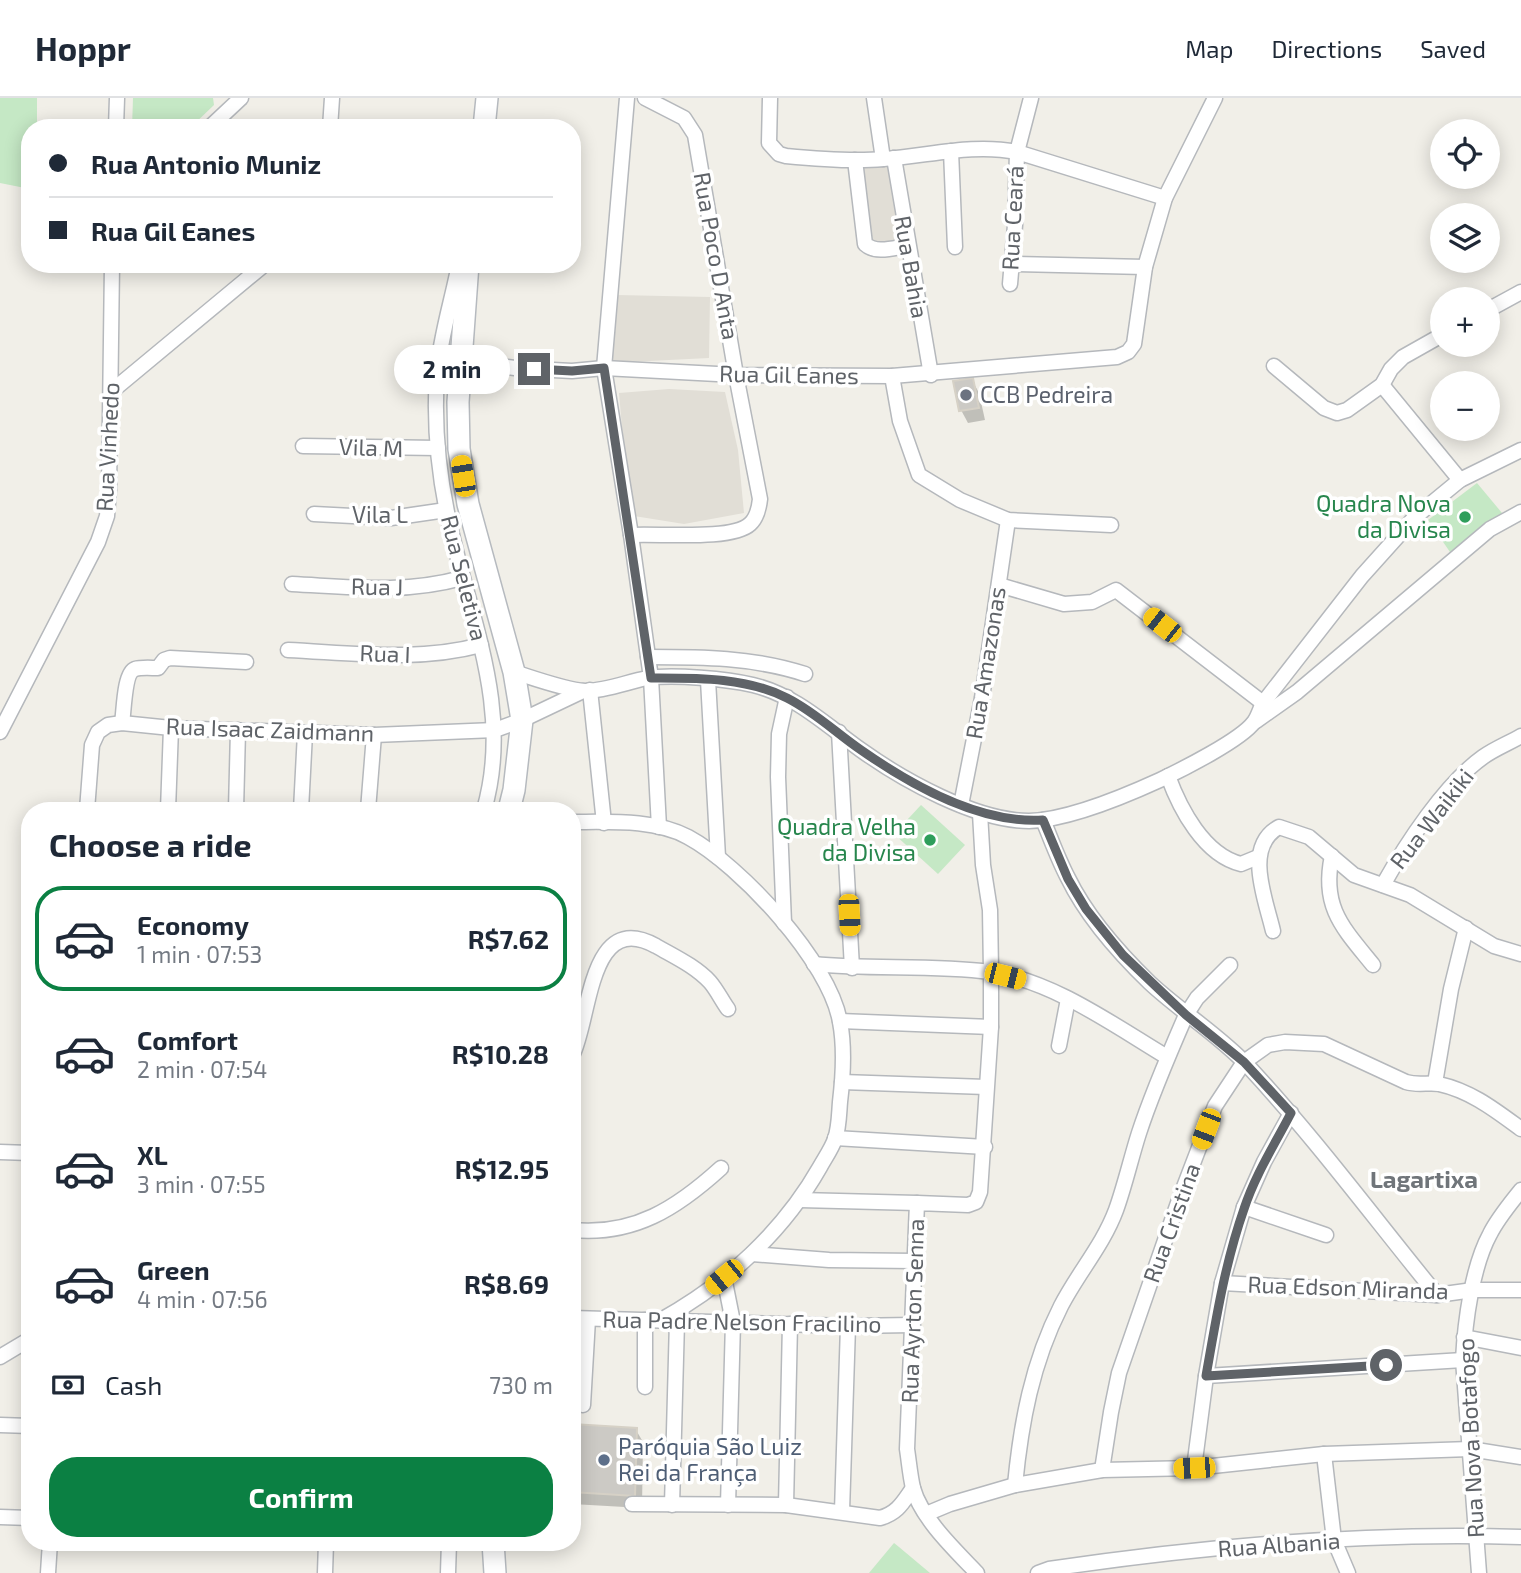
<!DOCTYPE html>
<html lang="en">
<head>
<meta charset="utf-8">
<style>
  :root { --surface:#fff; --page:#f6f6f7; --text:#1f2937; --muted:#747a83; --line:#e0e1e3; --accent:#0b8043 }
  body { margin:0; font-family:"Exo 2",sans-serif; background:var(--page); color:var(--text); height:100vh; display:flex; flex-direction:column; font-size:26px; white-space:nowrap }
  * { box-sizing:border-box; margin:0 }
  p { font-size:23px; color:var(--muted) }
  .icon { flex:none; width:38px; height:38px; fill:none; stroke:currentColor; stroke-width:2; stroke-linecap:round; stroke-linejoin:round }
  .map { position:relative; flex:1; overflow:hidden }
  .sheet { position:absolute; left:21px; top:704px; width:560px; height:749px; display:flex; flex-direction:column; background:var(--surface); border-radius:28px; box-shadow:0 4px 18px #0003 }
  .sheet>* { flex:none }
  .guide { position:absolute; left:21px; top:21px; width:560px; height:154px; border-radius:28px; box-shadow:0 4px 18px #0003; display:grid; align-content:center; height:154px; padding:0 28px; background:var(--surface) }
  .buttons { position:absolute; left:1430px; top:21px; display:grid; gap:14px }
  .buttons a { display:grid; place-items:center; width:70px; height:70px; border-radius:50%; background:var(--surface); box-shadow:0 4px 18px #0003; font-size:35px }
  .end { position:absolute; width:32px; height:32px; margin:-16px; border:9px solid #5f6368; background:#fff; box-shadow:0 0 0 4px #fff }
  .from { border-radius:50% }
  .bubble { position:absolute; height:49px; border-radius:24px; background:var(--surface); box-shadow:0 4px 18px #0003; font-size:23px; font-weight:700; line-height:49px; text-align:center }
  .car { position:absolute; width:21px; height:42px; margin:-21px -10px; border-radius:9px; box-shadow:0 0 5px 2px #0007; background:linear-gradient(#f5c518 24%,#345 0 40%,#f5c518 0 76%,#345 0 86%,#f5c518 0) }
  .guide b { display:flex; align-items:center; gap:24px; height:66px; font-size:26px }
  .guide b+b { border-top:2px solid var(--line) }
  .guide i { width:18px; height:18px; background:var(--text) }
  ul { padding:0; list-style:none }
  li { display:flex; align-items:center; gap:21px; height:105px; margin:0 14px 10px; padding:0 14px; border:4px solid transparent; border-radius:28px }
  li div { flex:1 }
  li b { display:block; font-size:26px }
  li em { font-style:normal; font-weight:700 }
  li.current { border-color:var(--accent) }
  li>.icon { width:63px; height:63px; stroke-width:1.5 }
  h2 { padding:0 28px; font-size:32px; line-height:84px }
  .pay { display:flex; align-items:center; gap:18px; height:77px; padding:0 28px; font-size:26px }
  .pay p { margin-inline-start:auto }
  .button { display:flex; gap:14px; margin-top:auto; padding:14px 28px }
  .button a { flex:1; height:80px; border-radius:28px; background:var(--accent); color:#fff; font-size:28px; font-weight:700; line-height:80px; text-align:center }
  header { display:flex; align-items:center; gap:42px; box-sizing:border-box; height:98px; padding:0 35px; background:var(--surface); border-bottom:2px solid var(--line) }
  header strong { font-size:33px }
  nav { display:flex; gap:38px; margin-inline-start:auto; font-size:24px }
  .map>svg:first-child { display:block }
  .education { fill:#e1ded6 }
  .green { fill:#c5e8c5 }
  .shadow { fill:#0003 }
  .building { fill:#cccac5; stroke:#d6d1c6; stroke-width:2 }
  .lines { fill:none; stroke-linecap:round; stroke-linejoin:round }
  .street-casing { stroke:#b5b8bc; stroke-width:17 }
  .secondary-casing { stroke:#b6babf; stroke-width:24 }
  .street { stroke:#fff; stroke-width:14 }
  .secondary { stroke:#fff; stroke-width:21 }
  .route { stroke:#5f6368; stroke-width:9 }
  .worship-dot { fill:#6b7280; stroke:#fff; stroke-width:2.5 }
  .leisure-dot { fill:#2e9e5b; stroke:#fff; stroke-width:2.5 }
  .service-dot { fill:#5c6f8a; stroke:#fff; stroke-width:2.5 }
  .labels { text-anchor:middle; stroke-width:7; stroke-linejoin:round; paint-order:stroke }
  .street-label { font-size:23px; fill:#5f6368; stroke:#fff }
  .worship-label { font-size:23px; fill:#5b616d; stroke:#fff; text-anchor:start }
  .leisure-label { font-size:23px; fill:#27864d; stroke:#fff; text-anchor:end }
  .service-label { font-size:23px; fill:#4e5e75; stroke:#fff; text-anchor:start }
  .neighbourhood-label { font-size:24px; font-weight:bold; fill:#70757a; stroke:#fff }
</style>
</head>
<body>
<header>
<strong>Hoppr</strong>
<nav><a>Map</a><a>Directions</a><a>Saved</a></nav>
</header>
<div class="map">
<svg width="1521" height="1475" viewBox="0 0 1521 1475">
  <rect width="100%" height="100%" fill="#f1efe8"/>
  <!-- education -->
  <g class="education">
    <polygon points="890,63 899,146 869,147 857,68"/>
    <polygon points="617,197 710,199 709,260 609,265"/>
    <polygon points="669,291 725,294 738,352 744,415 684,426 634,418 625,364 619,295"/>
  </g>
  <!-- green -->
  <g class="green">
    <polygon points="0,0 37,0 37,30 30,30 30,91 0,85"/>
    <polygon points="133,0 213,0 214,7 190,30 132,30"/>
    <polygon points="1477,385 1502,415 1450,454 1428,422"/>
    <polygon points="921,707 965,747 938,776 894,736"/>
    <polygon points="894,1445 899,1449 930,1475 869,1475"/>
  </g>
  <!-- shadow -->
  <g class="shadow">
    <polygon points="972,282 979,295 985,322 968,325 961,312"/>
    <polygon points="572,1328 636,1332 643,1344 642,1410 572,1406"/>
  </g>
  <!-- building -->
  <g class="building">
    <polygon points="973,280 979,310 959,313 953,283"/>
    <polygon points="572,1326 637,1330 635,1398 572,1394"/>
  </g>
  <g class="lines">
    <defs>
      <g id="street">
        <polyline points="627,0 604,270 631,437 651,580 659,729"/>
        <path d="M770 0 769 45 779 56 786 58C817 61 853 64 883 61 929 58 972 45 1017 54L1165 100"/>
        <polyline points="874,0 883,61"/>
        <polyline points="116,30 117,0"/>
        <polyline points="209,30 241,0"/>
        <polyline points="330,30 332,0"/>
        <polyline points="951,53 955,149"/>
        <polyline points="894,60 931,277"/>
        <path d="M855 62 865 146C876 156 893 150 907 148"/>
        <path d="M463 166 457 176C450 209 440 242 437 276 434 320 438 370 447 414 467 515 514 608 484 712"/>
        <polyline points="1011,166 1145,169"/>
        <polyline points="1010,186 1015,127 1017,54 1031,0"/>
        <polyline points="1488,212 1521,194"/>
        <polyline points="460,263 515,270 572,273 604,270 736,277 892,278 1117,259 1128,254 1134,246 1145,169 1165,100 1215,0"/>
        <polyline points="1274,268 1324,310 1337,315 1347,312 1382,287 1391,271 1403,259 1442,237"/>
        <polyline points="892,278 900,323 919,377 960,402 1008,422 1111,427"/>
        <polyline points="1382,287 1460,382"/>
        <polyline points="112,293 265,166"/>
        <polyline points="303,348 438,350"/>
        <polyline points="314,416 391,420 446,412"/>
        <path d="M631 437C657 435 732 443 750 426 757 420 759 410 760 401L736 277 695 37 684 20 645 0"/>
        <path d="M292 486C351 489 404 496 462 480"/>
        <polyline points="999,487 1064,506 1092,504 1116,492 1263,605"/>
        <path d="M288 552C353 555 418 564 481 547"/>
        <path d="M648 559C701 559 753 559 805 576"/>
        <path d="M514 574C533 580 566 592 585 593 606 593 627 584 647 580 674 576 727 581 753 587 795 597 826 627 861 652 903 682 976 723 1029 723 1067 722 1125 698 1160 682 1181 672 1241 642 1254 624 1258 619 1260 611 1263 605L1362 478 1415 419 1460 382 1521 352"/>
        <polyline points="708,582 718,759"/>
        <polyline points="590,592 604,725"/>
        <polyline points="1256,623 1297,594 1490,431 1521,414"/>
        <path d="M122 625C124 614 124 575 135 571 141 569 151 570 158 570L164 562 170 560 246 564"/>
        <polyline points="0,634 98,444 107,418 109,392 112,166"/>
        <polyline points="839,634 852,870"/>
        <path d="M1168 678C1180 711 1204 757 1241 766L1258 759"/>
        <polyline points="961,707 982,600 1008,422"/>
        <polyline points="87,712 92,647 98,634 108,627 122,625 171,630 374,637 495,632 522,622 583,593"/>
        <polyline points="168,712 171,630"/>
        <polyline points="236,712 238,632"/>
        <polyline points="301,712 305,635"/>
        <polyline points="368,712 374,637"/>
        <path d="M1043 722C1051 741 1058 761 1068 780 1087 819 1119 855 1150 885 1180 913 1220 938 1247 967 1315 1040 1374 1120 1437 1197"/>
        <path d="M572 724C608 724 655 721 688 739 740 767 830 864 840 924 845 950 843 979 840 1004 839 1016 839 1030 835 1041 832 1050 825 1060 820 1069 783 1134 726 1186 661 1222"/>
        <path d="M1332 758C1321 809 1343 830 1373 867"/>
        <path d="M1383 787C1406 746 1445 686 1483 659 1494 651 1509 645 1521 638"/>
        <polyline points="784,825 778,679 779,636 787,599"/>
        <path d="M1273 833C1266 802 1243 749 1279 729L1309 739 1354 777 1410 797 1494 848 1521 856"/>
        <path d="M814 866C872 872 932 866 990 874 1052 882 1115 928 1167 959"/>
        <polyline points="840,923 991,929"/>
        <polyline points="1059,948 1068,901"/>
        <path d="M572 958C591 921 588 811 656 848 675 859 695 868 710 884 717 892 722 903 728 911"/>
        <polyline points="842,984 986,989"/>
        <polyline points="1435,985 1451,891 1466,830"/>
        <polyline points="835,1040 985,1049"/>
        <polyline points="0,1054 30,1055"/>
        <polyline points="800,1102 917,1105"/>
        <polyline points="1244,1109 1326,1137"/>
        <path d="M572 1132C634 1138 677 1110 721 1070"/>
        <polyline points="752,1156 829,1162 915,1163"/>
        <polyline points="724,1179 733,1224 728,1407"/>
        <polyline points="1222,1185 1437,1197 1473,1192 1521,1192"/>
        <polyline points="572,1220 848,1228 913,1227"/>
        <polyline points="1464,1239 1521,1250"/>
        <polyline points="0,1259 30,1241"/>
        <polyline points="1206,1278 1463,1262"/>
        <polyline points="645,1289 645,1222"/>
        <polyline points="583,1307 588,1221"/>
        <polyline points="0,1327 30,1328"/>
        <polyline points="1324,1356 1334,1442 1348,1475"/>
        <polyline points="1194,1370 1206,1278 1222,1185 1244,1109 1264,1064 1291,1015"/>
        <path d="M1102 1372 1111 1314 1119 1275 1179 1102 1215 1008 1244 964 1268 947 1285 944 1324 946 1406 984C1419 988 1428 984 1439 986 1471 993 1495 1012 1521 1031"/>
        <path d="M1015 1387C1021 1325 1032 1265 1061 1208 1078 1175 1103 1147 1116 1112 1125 1087 1131 1060 1139 1035 1152 995 1169 956 1186 917L1197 900 1230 867"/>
        <path d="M632 1406 786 1407 880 1420C898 1415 903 1404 913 1390"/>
        <polyline points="672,1407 677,1223"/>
        <polyline points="786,1407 790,1226"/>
        <polyline points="842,1413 848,1228"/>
        <polyline points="926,1416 950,1406 1015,1387 1102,1372 1194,1370 1324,1356 1470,1351 1521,1359"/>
        <polyline points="0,1419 30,1420"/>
        <polyline points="48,1475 50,1444"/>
        <polyline points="325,1475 326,1444"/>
        <polyline points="448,1475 449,1444"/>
        <path d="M977 1475C956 1453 921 1420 913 1390 910 1377 909 1364 907 1351L917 1105 968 1107 976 1104 980 1094 991 929V874L990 812 983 767 980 715"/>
        <path d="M1038 1475 1049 1471C1204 1448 1364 1434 1521 1439"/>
        <path d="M1479 1475 1463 1262C1465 1224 1472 1169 1490 1136 1498 1120 1510 1106 1521 1092"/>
      </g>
      <g id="secondary">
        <polyline points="484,30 487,0"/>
        <polyline points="468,166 458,304 459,351 468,406 514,574 522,622 514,692 509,712"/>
        <polyline points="493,1444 495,1475"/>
      </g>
    </defs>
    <!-- street casing -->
    <use href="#street" class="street-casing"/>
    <!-- secondary casing -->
    <use href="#secondary" class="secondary-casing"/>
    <!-- street -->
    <use href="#street" class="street"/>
    <!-- secondary -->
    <use href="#secondary" class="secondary"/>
  </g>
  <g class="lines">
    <!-- route -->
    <path class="route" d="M534 271 572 273 604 270 651 580C696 580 746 579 787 600 815 614 836 635 861 652 911 687 981 726 1043 722L1068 781 1086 811 1123 857 1186 917 1244 964 1291 1015C1275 1046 1255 1077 1244 1111 1225 1165 1216 1221 1206 1278L1386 1267"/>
  </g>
  <!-- markers -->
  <circle class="worship-dot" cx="966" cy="297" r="7"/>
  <g class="leisure-dot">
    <circle cx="1465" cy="419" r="7"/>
    <circle cx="930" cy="742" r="7"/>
  </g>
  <circle class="service-dot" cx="604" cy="1362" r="7"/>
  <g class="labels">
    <!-- street labels -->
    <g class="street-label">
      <text transform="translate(1013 120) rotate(-87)" y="8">Rua Ceará</text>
      <text transform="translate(716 158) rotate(80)" y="8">Rua Poco D Anta</text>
      <text transform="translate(911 169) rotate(80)" y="8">Rua Bahia</text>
      <text transform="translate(789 277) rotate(1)" y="8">Rua Gil Eanes</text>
      <text transform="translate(108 349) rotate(-87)" y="8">Rua Vinhedo</text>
      <text transform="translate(371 350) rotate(2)" y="8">Vila M</text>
      <text x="380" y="425">Vila L</text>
      <text transform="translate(464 480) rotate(76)" y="8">Rua Seletiva</text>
      <text transform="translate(377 489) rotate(1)" y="8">Rua J</text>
      <text transform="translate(385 556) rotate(2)" y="8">Rua I</text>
      <text transform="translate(986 565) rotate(-81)" y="8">Rua Amazonas</text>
      <text transform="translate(270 632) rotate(2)" y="8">Rua Isaac Zaidmann</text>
      <text transform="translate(1432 721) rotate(-52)" y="8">Rua Waikiki</text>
      <text transform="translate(1172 1125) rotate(-70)" y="8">Rua Cristina</text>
      <text transform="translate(1348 1190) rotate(2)" y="8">Rua Edson Miranda</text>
      <text transform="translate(913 1213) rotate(-88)" y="8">Rua Ayrton Senna</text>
      <text transform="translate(742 1224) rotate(1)" y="8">Rua Padre Nelson Fracilino</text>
      <text transform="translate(1471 1340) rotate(-93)" y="8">Rua Nova Botafogo</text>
      <text transform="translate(1279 1447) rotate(-4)" y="8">Rua Albania</text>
    </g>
    <!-- worship labels -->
    <g class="worship-label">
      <text x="980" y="305">CCB Pedreira</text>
    </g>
    <!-- leisure labels -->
    <g class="leisure-label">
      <text x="1451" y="414">Quadra Nova<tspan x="1451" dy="26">da Divisa</tspan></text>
      <text x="916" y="737">Quadra Velha<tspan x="916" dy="26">da Divisa</tspan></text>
    </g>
    <!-- service labels -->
    <g class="service-label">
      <text x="618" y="1357">Paróquia São Luiz<tspan x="618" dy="26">Rei da França</tspan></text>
    </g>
    <!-- neighbourhood labels -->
    <g class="neighbourhood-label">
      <text x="1424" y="1090">Lagartixa</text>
    </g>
  </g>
</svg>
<div class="buttons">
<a><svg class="icon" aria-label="locate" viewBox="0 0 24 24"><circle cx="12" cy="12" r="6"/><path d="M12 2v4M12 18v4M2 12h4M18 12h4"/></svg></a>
<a><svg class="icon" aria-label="layers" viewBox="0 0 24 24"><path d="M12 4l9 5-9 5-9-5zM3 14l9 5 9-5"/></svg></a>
<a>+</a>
<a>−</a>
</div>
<i class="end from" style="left:1386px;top:1267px"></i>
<i class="end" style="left:534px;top:271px"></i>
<div class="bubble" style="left:394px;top:247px;width:116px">2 min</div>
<i class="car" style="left:463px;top:378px;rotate:351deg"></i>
<i class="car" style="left:1162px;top:527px;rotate:308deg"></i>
<i class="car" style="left:849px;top:817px;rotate:177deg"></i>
<i class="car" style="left:1005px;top:878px;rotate:104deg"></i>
<i class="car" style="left:1206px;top:1031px;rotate:201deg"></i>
<i class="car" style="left:724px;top:1179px;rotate:231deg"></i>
<i class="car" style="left:1194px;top:1370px;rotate:268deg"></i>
<div class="guide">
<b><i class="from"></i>Rua Antonio Muniz</b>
<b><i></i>Rua Gil Eanes</b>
</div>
<section class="sheet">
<h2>Choose a ride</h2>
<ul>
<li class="current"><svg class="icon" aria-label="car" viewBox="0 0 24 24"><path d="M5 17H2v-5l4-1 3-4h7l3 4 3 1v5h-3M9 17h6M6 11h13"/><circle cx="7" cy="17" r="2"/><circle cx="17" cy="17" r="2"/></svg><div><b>Economy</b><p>1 min · 07:53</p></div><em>R$7.62</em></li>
<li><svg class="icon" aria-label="car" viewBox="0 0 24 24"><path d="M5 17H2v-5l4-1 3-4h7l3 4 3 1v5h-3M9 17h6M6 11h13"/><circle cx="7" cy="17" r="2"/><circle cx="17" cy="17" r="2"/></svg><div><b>Comfort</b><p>2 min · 07:54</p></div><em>R$10.28</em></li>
<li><svg class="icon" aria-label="car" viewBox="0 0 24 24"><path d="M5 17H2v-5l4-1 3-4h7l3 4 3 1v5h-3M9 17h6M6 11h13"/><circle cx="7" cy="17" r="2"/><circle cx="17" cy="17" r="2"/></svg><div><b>XL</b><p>3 min · 07:55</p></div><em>R$12.95</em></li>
<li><svg class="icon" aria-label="car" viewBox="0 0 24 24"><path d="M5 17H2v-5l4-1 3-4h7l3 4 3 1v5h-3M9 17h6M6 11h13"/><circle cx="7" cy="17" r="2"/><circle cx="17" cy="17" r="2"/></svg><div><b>Green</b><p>4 min · 07:56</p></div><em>R$8.69</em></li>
</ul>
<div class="pay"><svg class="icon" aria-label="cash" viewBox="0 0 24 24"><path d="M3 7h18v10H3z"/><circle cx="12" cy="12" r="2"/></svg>Cash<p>730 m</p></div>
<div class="button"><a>Confirm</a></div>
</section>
</div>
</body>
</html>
